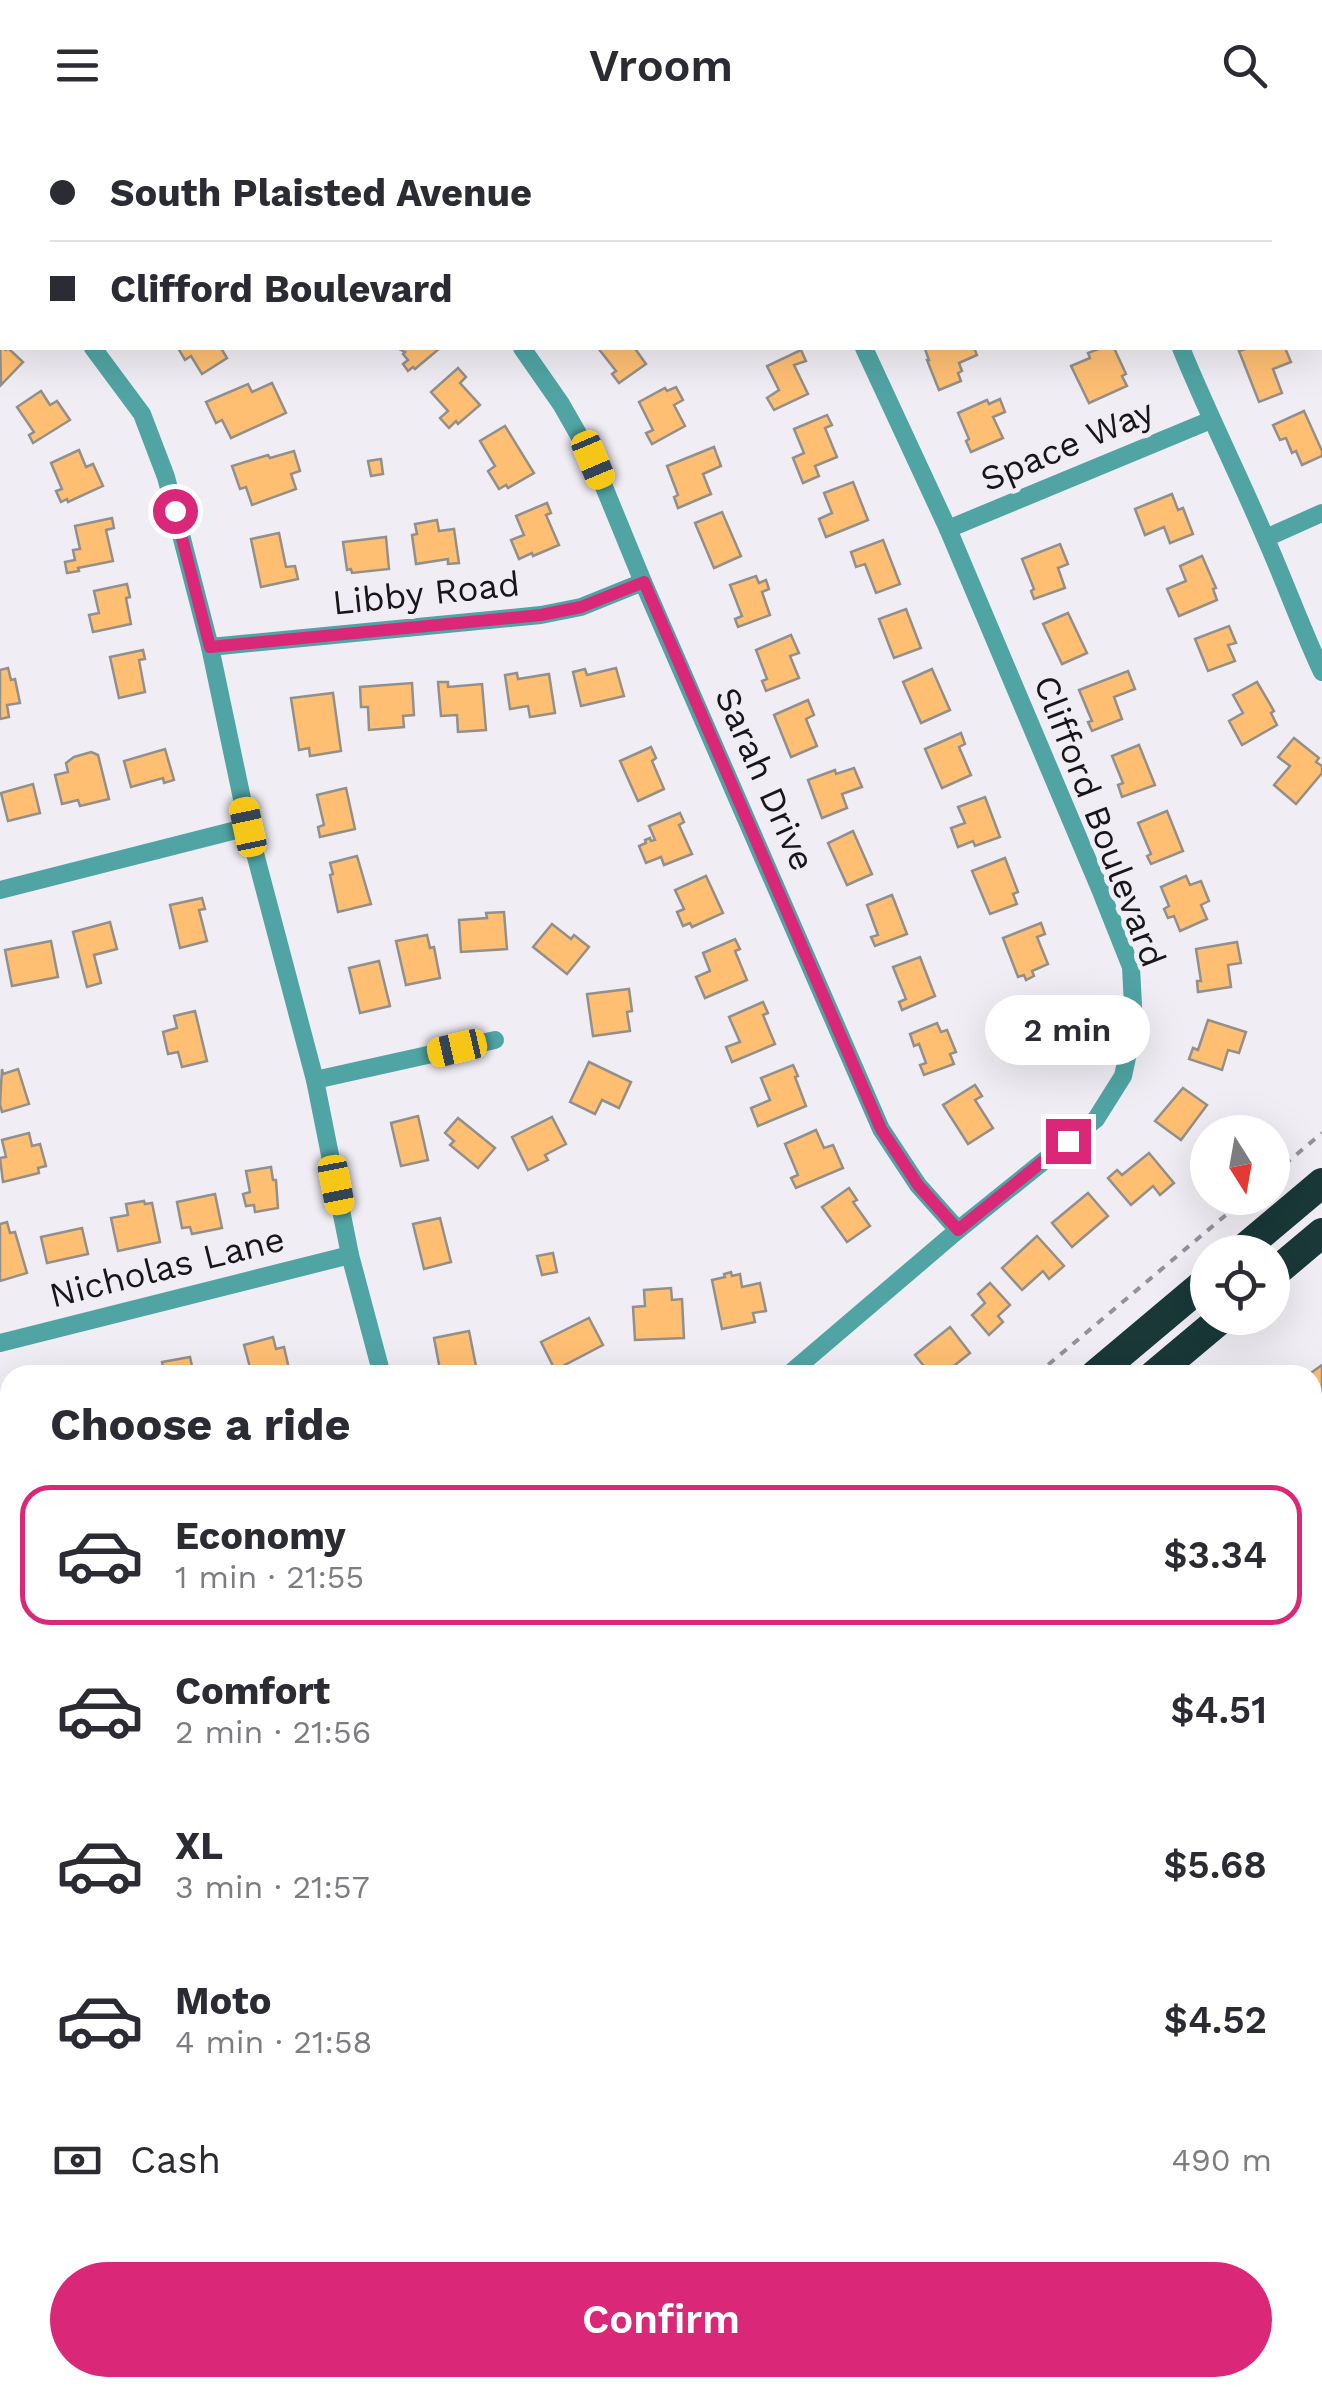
<!DOCTYPE html>
<html lang="en">
<head>
<meta charset="utf-8">
<style>
  :root { --surface:#fff; --page:#f7f7f7; --text:#2b2b33; --muted:#7c7c81; --line:#e1e1e2; --accent:#db2777 }
  body { margin:0; font-family:"Work Sans",sans-serif; background:var(--page); color:var(--text); height:100vh; display:flex; flex-direction:column; font-size:38px; white-space:nowrap }
  * { box-sizing:border-box; margin:0 }
  p { font-size:32px; color:var(--muted) }
  .icon { flex:none; width:55px; height:55px; fill:none; stroke:currentColor; stroke-width:2; stroke-linecap:round; stroke-linejoin:round }
  .map { position:relative; flex:1; overflow:hidden }
  .details { position:absolute; left:0px; top:1235px; width:1322px; height:1032px; display:flex; flex-direction:column; background:var(--surface); border-radius:30px 30px 0 0; box-shadow:0 10px 40px #0002 }
  .details>* { flex:none }
  .hud { position:absolute; left:0px; top:0px; width:1322px; height:220px; box-shadow:0 10px 40px #0002; display:grid; align-content:center; height:220px; padding:0 50px; background:var(--surface) }
  .needle { width:65px; rotate:169deg }
  .fabs { position:absolute; left:1190px; top:985px; display:grid; gap:20px }
  .fabs a { display:grid; place-items:center; width:100px; height:100px; border-radius:50%; background:var(--surface); box-shadow:0 10px 40px #0002; font-size:50px }
  .end { position:absolute; width:45px; height:45px; margin:-22px; border:12px solid #db2777; background:#fff; box-shadow:0 0 0 5px #fff }
  .from { border-radius:50% }
  .bubble { position:absolute; height:70px; border-radius:35px; background:var(--surface); box-shadow:0 10px 40px #0002; font-size:32px; font-weight:600; line-height:70px; text-align:center }
  .car { position:absolute; width:30px; height:60px; margin:-30px -15px; border-radius:12px; box-shadow:0 0 8px 2px #0007; background:linear-gradient(#f5c518 24%,#345 0 40%,#f5c518 0 76%,#345 0 86%,#f5c518 0) }
  .hud b { display:flex; align-items:center; gap:35px; height:95px; font-size:38px }
  .hud b+b { border-top:2px solid var(--line) }
  .hud i { width:25px; height:25px; background:var(--text) }
  ul { padding:0; list-style:none }
  li { display:flex; align-items:center; gap:30px; height:140px; margin:0 20px 15px; padding:0 30px; border:5px solid transparent; border-radius:30px }
  li div { flex:1 }
  li b { display:block; font-size:38px }
  li em { font-style:normal; font-weight:600 }
  li.active { border-color:var(--accent) }
  li>.icon { width:90px; height:90px; stroke-width:1.5 }
  h2 { padding:0 50px; font-size:45px; line-height:120px }
  .pay { display:flex; align-items:center; gap:25px; height:110px; padding:0 50px; font-size:38px }
  .pay p { margin-inline-start:auto }
  .primary-button { display:flex; gap:20px; margin-top:auto; padding:20px 50px }
  .primary-button a { flex:1; height:115px; border-radius:60px; background:var(--accent); color:#fff; font-size:40px; font-weight:600; line-height:115px; text-align:center }
  header { display:flex; justify-content:space-between; align-items:center; height:130px; padding:0 50px; background:var(--surface); font-size:45px; font-weight:600 }
  .map>svg:first-child { display:block }
  .building { fill:#febf73; stroke:#938f8b; stroke-width:2.5 }
  .lines { fill:none; stroke-linecap:round; stroke-linejoin:round }
  .path { stroke:#949296; stroke-width:4; stroke-dasharray:8 8; stroke-linecap:butt }
  .lane { stroke:#51a4a4; stroke-width:9 }
  .street { stroke:#51a4a4; stroke-width:18 }
  .highway { stroke:#1a3838; stroke-width:30 }
  .route { stroke:#db2777; stroke-width:12 }
  .labels { text-anchor:middle; stroke-width:10; stroke-linejoin:round; paint-order:stroke }
  .street-label { font-size:35px; fill:#171618; stroke:#f0eef4 }
</style>
</head>
<body>
<header><svg class="icon" aria-label="menu" viewBox="0 0 24 24"><path d="M4 6h16M4 12h16M4 18h16"/></svg>Vroom<svg class="icon" aria-label="search" viewBox="0 0 24 24"><circle cx="10" cy="10" r="6"/><path d="M15 15l6 6"/></svg></header>
<div class="map">
<svg width="1322" height="2266" viewBox="0 0 1322 2266">
  <rect width="100%" height="100%" fill="#f0eef4"/>
  <!-- building -->
  <g class="building">
    <polygon points="0,208 2,211 2,218 6,220 8,218 23,232 1,255"/>
    <polygon points="178,218 221,218 227,228 202,244 191,226 185,230"/>
    <polygon points="397,218 440,218 415,239 413,237 408,241 403,234 408,230 403,224 405,222"/>
    <polygon points="598,218 640,218 636,220 646,234 619,253 612,244 616,241"/>
    <polygon points="928,218 974,218 977,225 959,233 962,241 958,243 961,251 939,260 927,230 929,230 925,219"/>
    <polygon points="1101,218 1114,218 1126,244 1122,246 1127,256 1089,273 1071,236 1090,228 1088,223"/>
    <polygon points="1249,218 1285,218 1291,232 1273,239 1282,263 1259,272 1239,221"/>
    <polygon points="801,220 806,231 794,235 808,264 774,280 767,268 779,260 767,236"/>
    <polygon points="458,238 466,247 460,253 480,275 458,294 456,291 449,298 440,288 448,281 431,262"/>
    <polygon points="272,253 286,283 231,308 222,290 216,293 206,272 248,254 252,262"/>
    <polygon points="676,257 683,270 674,275 685,296 652,314 646,303 653,300 639,272 665,258 667,261"/>
    <polygon points="41,261 50,275 57,271 70,290 33,313 29,305 34,302 17,277"/>
    <polygon points="1000,269 1005,282 993,287 1003,308 971,322 966,311 969,309 958,283 987,270 989,274"/>
    <polygon points="1304,281 1322,321 1322,326 1302,335 1296,321 1292,323 1286,308 1280,310 1273,295"/>
    <polygon points="827,285 832,295 825,298 837,327 815,336 819,346 803,353 793,328 804,323 794,299"/>
    <polygon points="505,296 534,343 508,358 506,355 499,359 488,341 495,336 480,311"/>
    <polygon points="714,317 721,336 703,344 711,364 678,378 674,367 678,365 667,336"/>
    <polygon points="79,320 86,337 93,334 103,356 68,372 67,369 61,372 56,361 62,359 51,333"/>
    <polygon points="294,321 300,341 291,344 296,359 252,375 246,357 240,359 232,336 268,325 270,328"/>
    <polygon points="381,329 383,344 371,346 368,331"/>
    <polygon points="853,352 868,390 826,407 819,389 832,383 824,363"/>
    <polygon points="1172,364 1178,380 1183,378 1193,404 1170,413 1164,397 1145,405 1135,379"/>
    <polygon points="547,373 551,383 546,385 559,415 533,426 532,423 519,429 511,410 524,405 516,386"/>
    <polygon points="722,382 741,426 714,438 695,393"/>
    <polygon points="112,388 114,398 106,400 113,431 78,438 79,441 67,443 65,432 75,430 73,420 80,419 75,396"/>
    <polygon points="437,390 439,401 454,399 459,433 448,434 448,429 416,434 412,405 417,404 415,394"/>
    <polygon points="279,403 286,437 295,436 298,449 261,457 251,409"/>
    <polygon points="386,407 389,439 352,443 351,439 347,440 343,412"/>
    <polygon points="883,410 900,454 876,463 865,434 856,437 851,422"/>
    <polygon points="1060,414 1068,434 1058,438 1065,458 1034,469 1031,461 1034,459 1022,429"/>
    <polygon points="1202,426 1216,458 1213,459 1217,470 1179,486 1167,459 1186,451 1180,436"/>
    <polygon points="756,446 759,453 766,450 769,459 762,462 770,485 738,497 735,489 742,486 730,455"/>
    <polygon points="127,454 130,467 126,468 131,494 93,502 89,485 99,483 94,461"/>
    <polygon points="906,479 921,518 894,528 879,489"/>
    <polygon points="1068,483 1087,523 1062,534 1043,494"/>
    <polygon points="1229,496 1236,513 1228,515 1235,531 1208,541 1195,509"/>
    <polygon points="791,505 799,523 790,526 799,548 766,561 762,551 767,549 756,520"/>
    <polygon points="143,520 145,529 139,530 145,562 119,568 110,527"/>
    <polygon points="8,538 11,550 15,549 20,573 7,575 9,587 0,589 0,540"/>
    <polygon points="616,538 624,566 581,576 573,542 585,539 587,545"/>
    <polygon points="932,539 950,580 921,593 903,552"/>
    <polygon points="1128,541 1135,559 1114,567 1122,589 1092,601 1088,592 1092,591 1079,560"/>
    <polygon points="517,543 518,549 549,544 555,583 530,587 528,576 510,579 505,545"/>
    <polygon points="438,552 448,552 448,557 482,554 486,600 458,602 457,585 441,586"/>
    <polygon points="1257,552 1274,581 1271,583 1277,595 1242,615 1229,591 1243,583 1233,565"/>
    <polygon points="412,553 414,585 403,586 404,597 369,600 368,577 361,577 360,557"/>
    <polygon points="333,563 341,621 310,626 309,618 299,620 291,568"/>
    <polygon points="808,570 814,585 806,589 817,616 791,627 774,585"/>
    <polygon points="961,603 965,614 959,617 971,645 942,658 925,619"/>
    <polygon points="1294,608 1319,628 1316,632 1322,636 1322,643 1296,674 1274,655 1290,636 1278,627"/>
    <polygon points="1139,615 1155,655 1122,667 1118,655 1123,653 1112,626"/>
    <polygon points="651,617 656,628 652,631 664,659 638,671 620,631"/>
    <polygon points="165,619 174,650 164,653 163,648 131,657 124,631"/>
    <polygon points="91,622 98,625 109,669 80,676 78,670 62,674 55,645 68,642 66,633 74,627"/>
    <polygon points="854,638 862,657 842,664 847,678 822,688 808,650 835,640 836,644"/>
    <polygon points="33,654 40,683 8,691 1,663"/>
    <polygon points="346,658 355,699 320,707 318,697 324,695 317,665"/>
    <polygon points="985,667 1000,707 975,716 973,711 958,717 951,698 965,693 958,677"/>
    <polygon points="1167,681 1183,721 1151,734 1147,726 1151,724 1138,693"/>
    <polygon points="680,683 684,692 679,695 692,724 664,735 661,727 646,733 639,716 646,713 645,710 650,708 651,711 655,710 649,696"/>
    <polygon points="853,701 872,744 847,755 828,713"/>
    <polygon points="357,726 371,774 338,782 330,745 333,744 330,733"/>
    <polygon points="1005,728 1018,762 1013,764 1017,774 990,784 972,741"/>
    <polygon points="706,746 723,783 692,797 690,793 683,796 677,782 684,779 675,760"/>
    <polygon points="1186,746 1190,755 1201,751 1209,771 1201,775 1207,789 1180,801 1174,786 1168,788 1164,779 1169,776 1161,757"/>
    <polygon points="892,765 907,804 875,816 871,807 878,805 867,775"/>
    <polygon points="202,768 205,779 199,780 207,811 180,818 170,775"/>
    <polygon points="504,782 507,819 461,822 459,790 487,788 486,783"/>
    <polygon points="110,792 117,819 94,825 101,853 87,857 73,802"/>
    <polygon points="1041,793 1045,804 1037,807 1048,834 1032,841 1034,846 1026,850 1024,845 1018,847 1003,808"/>
    <polygon points="552,794 571,809 574,805 589,817 567,844 533,817"/>
    <polygon points="427,805 430,818 434,817 440,848 406,855 396,811"/>
    <polygon points="735,809 740,819 735,821 747,850 705,868 696,847 710,841 703,823"/>
    <polygon points="51,811 58,847 12,856 5,820"/>
    <polygon points="1237,812 1241,833 1228,835 1231,857 1198,862 1197,851 1201,851 1196,819"/>
    <polygon points="920,827 935,866 902,880 899,872 906,869 893,837"/>
    <polygon points="379,831 390,876 360,883 349,838"/>
    <polygon points="629,859 632,881 627,882 630,901 593,906 587,864"/>
    <polygon points="763,872 768,883 763,885 775,914 732,932 726,917 740,912 729,887"/>
    <polygon points="1022,875 1069,879 1068,891 1060,891 1057,922 1026,920 1027,909 1021,908 1022,900 1019,899"/>
    <polygon points="195,881 207,931 182,937 178,922 168,924 163,902 177,898 174,886"/>
    <polygon points="1208,890 1246,902 1239,923 1228,920 1222,940 1189,929 1193,918 1198,920"/>
    <polygon points="937,893 941,902 947,900 956,922 950,924 954,934 924,945 920,935 926,933 919,914 914,916 910,904"/>
    <polygon points="589,932 631,952 619,978 602,970 595,984 570,972"/>
    <polygon points="793,935 798,946 795,947 806,976 758,996 751,978 770,970 761,948"/>
    <polygon points="2,939 3,944 18,939 29,974 2,982 0,974"/>
    <polygon points="975,955 982,966 975,970 993,998 968,1014 943,975"/>
    <polygon points="1183,958 1207,975 1181,1010 1155,991"/>
    <polygon points="418,986 428,1030 401,1036 391,993"/>
    <polygon points="552,987 566,1014 545,1025 548,1030 528,1040 512,1007"/>
    <polygon points="458,988 495,1018 478,1038 450,1015 454,1011 445,1003"/>
    <polygon points="816,1000 824,1018 833,1015 843,1038 796,1058 791,1048 798,1045 785,1014"/>
    <polygon points="29,1003 32,1016 40,1014 46,1036 38,1038 39,1043 3,1052 0,1028 6,1027 2,1010"/>
    <polygon points="1149,1023 1174,1053 1160,1065 1153,1056 1131,1075 1108,1048 1117,1040 1122,1045"/>
    <polygon points="271,1037 273,1050 276,1050 278,1078 255,1082 254,1075 246,1076 243,1064 250,1062 246,1041"/>
    <polygon points="849,1058 857,1070 853,1072 870,1096 847,1112 822,1077"/>
    <polygon points="1088,1063 1108,1086 1072,1117 1052,1093"/>
    <polygon points="215,1064 222,1098 192,1104 190,1097 182,1098 177,1072"/>
    <polygon points="144,1071 145,1074 152,1073 160,1112 118,1121 111,1088 128,1085 126,1074"/>
    <polygon points="440,1088 451,1132 424,1139 413,1094"/>
    <polygon points="7,1092 10,1103 15,1102 27,1143 0,1151 0,1094"/>
    <polygon points="82,1098 88,1124 47,1133 41,1107"/>
    <polygon points="1037,1106 1064,1136 1049,1149 1043,1141 1022,1160 1002,1138"/>
    <polygon points="553,1123 557,1142 542,1145 537,1126"/>
    <polygon points="731,1142 732,1146 740,1144 742,1157 760,1153 766,1181 753,1183 755,1192 722,1199 712,1150 725,1147 724,1144"/>
    <polygon points="990,1153 1010,1175 998,1186 1003,1192 989,1205 972,1185 985,1173 978,1164"/>
    <polygon points="671,1158 672,1170 682,1169 684,1208 635,1210 633,1177 645,1176 644,1160"/>
    <polygon points="589,1188 603,1215 555,1240 541,1212"/>
    <polygon points="950,1197 970,1223 950,1239 955,1245 931,1245 915,1225"/>
    <polygon points="469,1201 477,1241 471,1242 472,1245 441,1245 434,1208"/>
    <polygon points="273,1207 276,1219 284,1217 290,1243 252,1245 244,1215"/>
    <polygon points="190,1227 194,1245 151,1245 150,1240 163,1237 162,1232"/>
    <polygon points="1322,1235 1322,1264 1312,1251 1312,1245 1308,1245"/>
    <polygon points="1322,1442 1322,1464 1318,1468 1312,1462 1312,1451"/>
    <polygon points="1322,2241 1322,2266 1300,2266 1298,2258 1312,2258 1312,2243"/>
  </g>
  <g class="lines">
    <!-- path -->
    <g class="path">
      <polyline points="1272,1045 1322,1003"/>
      <polyline points="1036,1245 1246,1068"/>
      <polyline points="0,2111 10,2100"/>
    </g>
    <!-- lane -->
    <g class="lane">
      <polyline points="0,1879 10,1891"/>
      <polyline points="0,1916 10,1906"/>
    </g>
    <!-- street -->
    <g class="street">
      <polyline points="338,0 340,2"/>
      <polyline points="739,0 741,2"/>
      <polyline points="1086,0 1087,2"/>
      <polyline points="86,2 88,0"/>
      <polyline points="1320,13 1322,8"/>
      <polyline points="0,111 2,108"/>
      <polyline points="93,218 142,284 166,347 210,517 248,697 315,950 350,1125 382,1245"/>
      <polyline points="522,218 561,274 593,330 643,452 881,999 918,1055 958,1100"/>
      <path d="M1181 218C1207 282 1238 343 1265 407 1285 452 1301 497 1322 542"/>
      <polyline points="948,399 1211,290"/>
      <polyline points="1266,408 1322,383"/>
      <polyline points="210,517 541,485 581,477 643,452"/>
      <polyline points="0,760 248,697"/>
      <polyline points="315,950 495,910"/>
      <polyline points="0,1213 350,1125"/>
      <polyline points="788,1245 958,1100 1096,989 1123,946 1134,895 1131,837 1100,759 948,399 864,218"/>
      <polyline points="1312,1381 1322,1373"/>
      <polyline points="0,1442 10,1465"/>
      <polyline points="1312,1550 1322,1564"/>
      <polyline points="0,1656 10,1659"/>
      <polyline points="1312,1768 1322,1762"/>
      <polyline points="1312,2176 1322,2172"/>
      <polyline points="347,2258 349,2266"/>
      <polyline points="621,2258 624,2266"/>
      <polyline points="163,2266 186,2258"/>
      <polyline points="1104,2266 1124,2258"/>
    </g>
    <!-- highway -->
    <g class="highway">
      <polyline points="1240,1122 1322,1053"/>
      <polyline points="1272,1145 1322,1103"/>
      <polyline points="1095,1245 1208,1150"/>
      <polyline points="1154,1245 1222,1188"/>
      <polyline points="0,2181 10,2171"/>
      <polyline points="0,2266 10,2255"/>
    </g>
  </g>
  <g class="lines">
    <!-- route -->
    <polyline class="route" points="175,381 210,517 541,485 581,477 644,452 881,999 918,1055 958,1100 1068,1011"/>
  </g>
  <g class="labels">
    <!-- street labels -->
    <g class="street-label">
      <text transform="translate(1067 315) rotate(-23)" y="12">Space Way</text>
      <text transform="translate(426 463) rotate(-6)" y="12">Libby Road</text>
      <text transform="translate(765 649) rotate(66)" y="12">Sarah Drive</text>
      <text transform="translate(1100 691) rotate(69)" y="12">Clifford Boulevard</text>
      <text transform="translate(167 1137) rotate(-14)" y="12">Nicholas Lane</text>
    </g>
  </g>
</svg>
<div class="fabs">
<a><svg class="needle" viewBox="-14 -14 28 28"><path d="M0-13l5 13h-10z" fill="#e53935"/><path d="M0 13l5-13h-10z" fill="#7c7c81"/></svg></a>
<a><svg class="icon" aria-label="locate" viewBox="0 0 24 24"><circle cx="12" cy="12" r="6"/><path d="M12 2v4M12 18v4M2 12h4M18 12h4"/></svg></a>
</div>
<i class="end from" style="left:175px;top:381px"></i>
<i class="end" style="left:1068px;top:1011px"></i>
<div class="bubble" style="left:985px;top:865px;width:165px">2 min</div>
<i class="car" style="left:593px;top:330px;rotate:157deg"></i>
<i class="car" style="left:248px;top:697px;rotate:348deg"></i>
<i class="car" style="left:457px;top:918px;rotate:257deg"></i>
<i class="car" style="left:336px;top:1055px;rotate:169deg"></i>
<div class="hud">
<b><i class="from"></i>South Plaisted Avenue</b>
<b><i></i>Clifford Boulevard</b>
</div>
<section class="details">
<h2>Choose a ride</h2>
<ul>
<li class="active"><svg class="icon" aria-label="car" viewBox="0 0 24 24"><path d="M5 17H2v-5l4-1 3-4h7l3 4 3 1v5h-3M9 17h6M6 11h13"/><circle cx="7" cy="17" r="2"/><circle cx="17" cy="17" r="2"/></svg><div><b>Economy</b><p>1 min · 21:55</p></div><em>$3.34</em></li>
<li><svg class="icon" aria-label="car" viewBox="0 0 24 24"><path d="M5 17H2v-5l4-1 3-4h7l3 4 3 1v5h-3M9 17h6M6 11h13"/><circle cx="7" cy="17" r="2"/><circle cx="17" cy="17" r="2"/></svg><div><b>Comfort</b><p>2 min · 21:56</p></div><em>$4.51</em></li>
<li><svg class="icon" aria-label="car" viewBox="0 0 24 24"><path d="M5 17H2v-5l4-1 3-4h7l3 4 3 1v5h-3M9 17h6M6 11h13"/><circle cx="7" cy="17" r="2"/><circle cx="17" cy="17" r="2"/></svg><div><b>XL</b><p>3 min · 21:57</p></div><em>$5.68</em></li>
<li><svg class="icon" aria-label="car" viewBox="0 0 24 24"><path d="M5 17H2v-5l4-1 3-4h7l3 4 3 1v5h-3M9 17h6M6 11h13"/><circle cx="7" cy="17" r="2"/><circle cx="17" cy="17" r="2"/></svg><div><b>Moto</b><p>4 min · 21:58</p></div><em>$4.52</em></li>
</ul>
<div class="pay"><svg class="icon" aria-label="cash" viewBox="0 0 24 24"><path d="M3 7h18v10H3z"/><circle cx="12" cy="12" r="2"/></svg>Cash<p>490 m</p></div>
<div class="primary-button"><a>Confirm</a></div>
</section>
</div>
</body>
</html>
